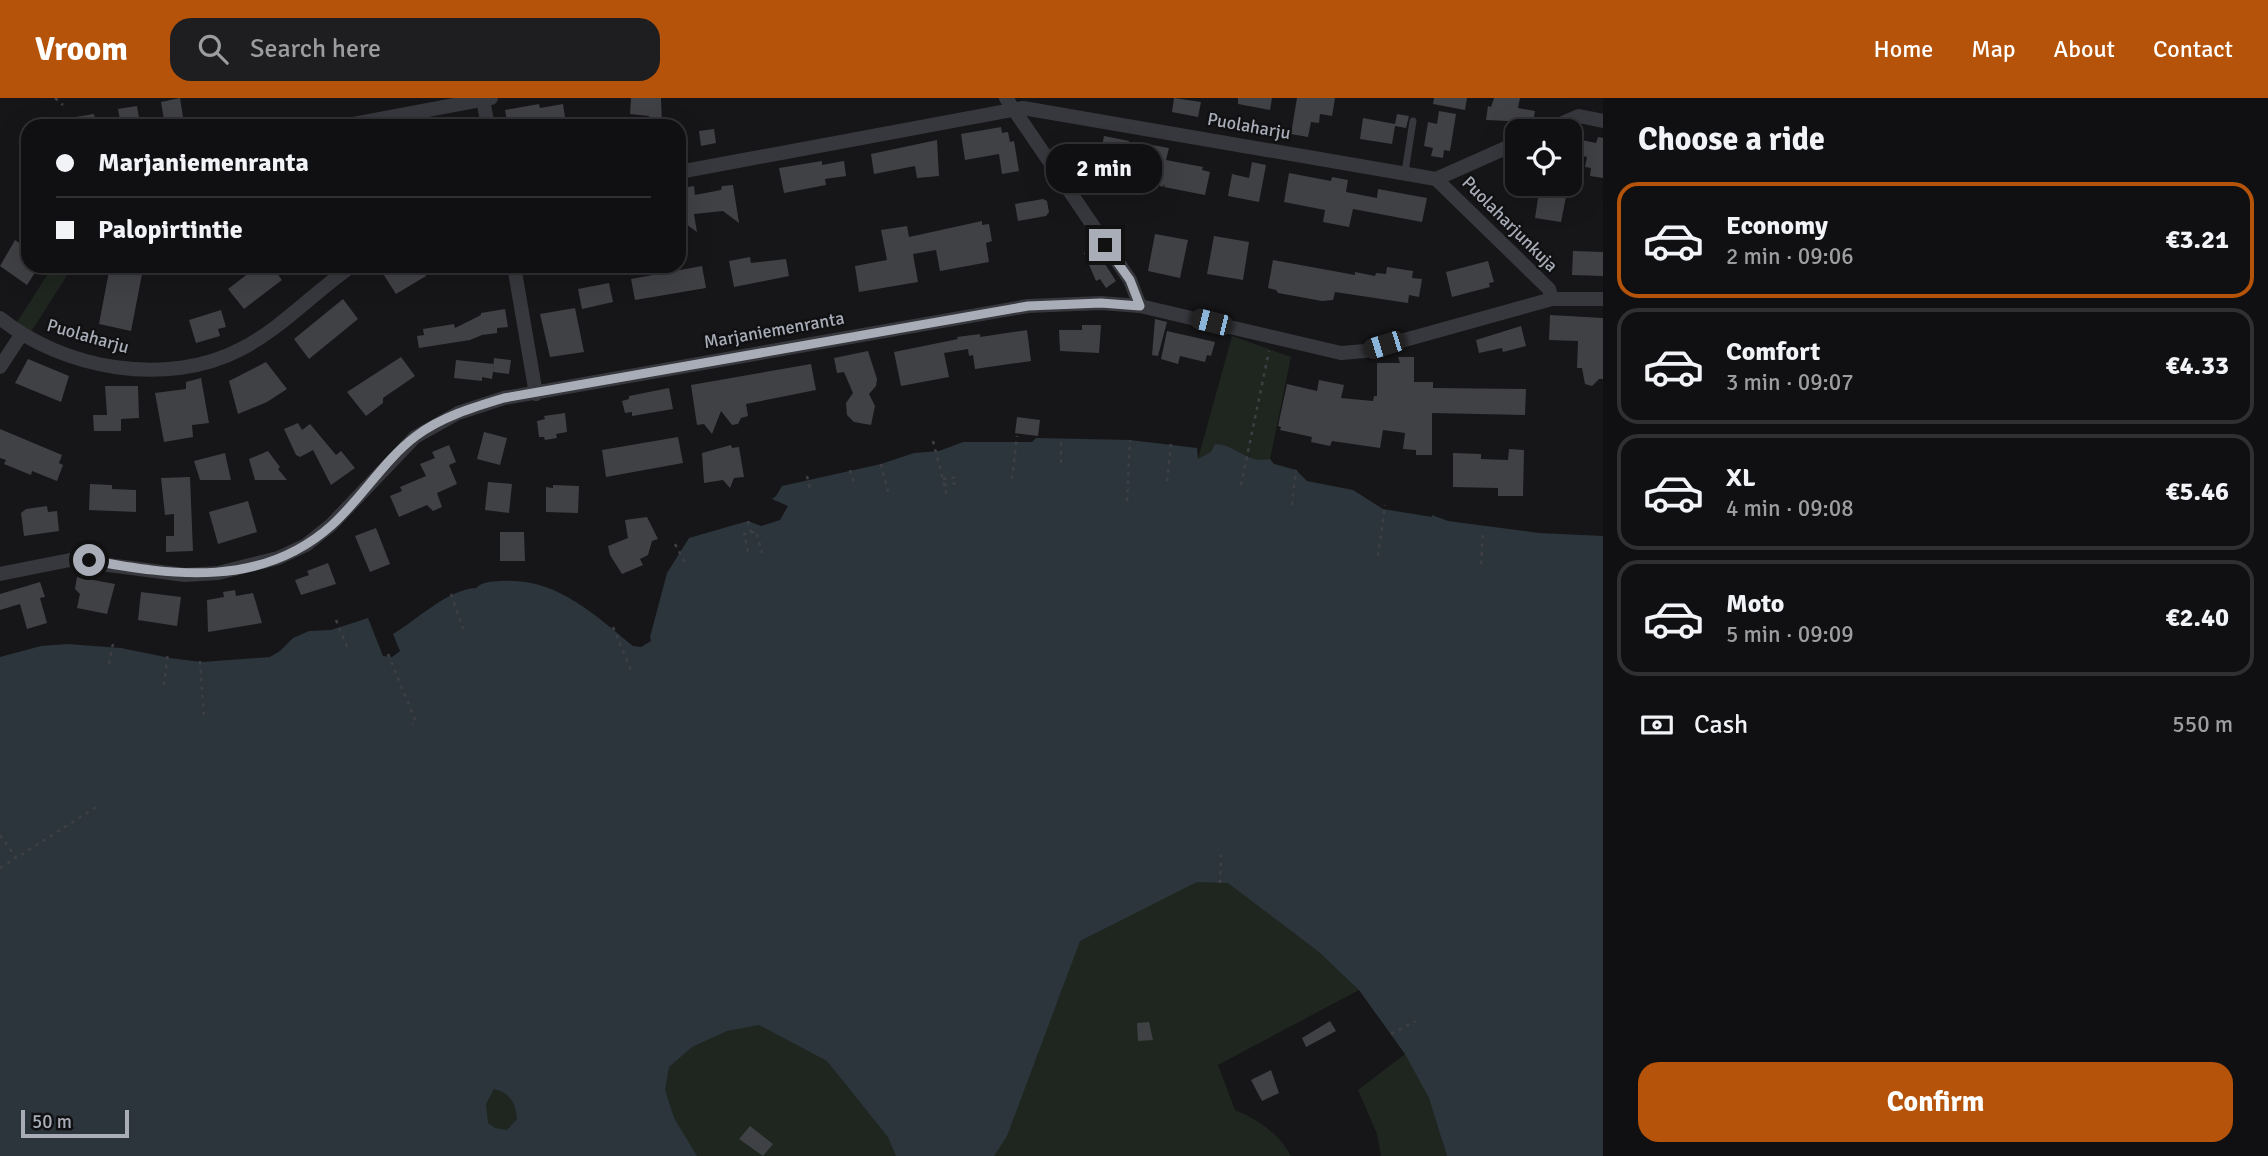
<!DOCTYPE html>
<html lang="en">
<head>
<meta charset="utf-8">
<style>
  :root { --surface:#101012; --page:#1e1e20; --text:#f1f3f6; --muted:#9c9d9f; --line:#303032; --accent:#b45309 }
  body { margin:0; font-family:Signika,sans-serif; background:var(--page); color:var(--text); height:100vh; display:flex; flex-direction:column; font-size:26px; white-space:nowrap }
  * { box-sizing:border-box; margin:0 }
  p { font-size:23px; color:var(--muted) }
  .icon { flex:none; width:38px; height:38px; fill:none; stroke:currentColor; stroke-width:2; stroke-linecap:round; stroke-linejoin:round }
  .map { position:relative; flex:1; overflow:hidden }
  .side { display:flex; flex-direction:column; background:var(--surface); width:665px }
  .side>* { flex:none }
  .banner { position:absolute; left:21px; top:21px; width:665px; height:154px; border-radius:21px; box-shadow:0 7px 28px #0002,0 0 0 2px var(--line); display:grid; align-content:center; height:154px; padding:0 35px; background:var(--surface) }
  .tools { position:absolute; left:1505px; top:21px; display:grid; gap:14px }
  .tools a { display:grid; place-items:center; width:77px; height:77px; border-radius:14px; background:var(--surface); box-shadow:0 7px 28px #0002,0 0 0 2px var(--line); font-size:35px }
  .scale { position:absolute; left:21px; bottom:18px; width:108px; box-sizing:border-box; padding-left:7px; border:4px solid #a8adb8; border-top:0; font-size:19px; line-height:24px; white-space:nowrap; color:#a8adb8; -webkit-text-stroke:5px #111113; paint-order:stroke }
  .end { position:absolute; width:32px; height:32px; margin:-16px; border:9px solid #a8adb8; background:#111; box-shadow:0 0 0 4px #111 }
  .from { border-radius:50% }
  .bubble { position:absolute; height:49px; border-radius:21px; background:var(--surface); box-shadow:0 7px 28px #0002,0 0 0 2px var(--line); font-size:23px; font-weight:800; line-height:49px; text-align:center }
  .car { position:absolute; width:21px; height:42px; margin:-21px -10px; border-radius:9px; box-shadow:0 0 5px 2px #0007; background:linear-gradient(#222 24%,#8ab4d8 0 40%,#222 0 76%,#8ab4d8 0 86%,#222 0) }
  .banner b { display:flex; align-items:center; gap:24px; height:66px; font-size:26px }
  .banner b+b { border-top:2px solid var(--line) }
  .banner i { width:18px; height:18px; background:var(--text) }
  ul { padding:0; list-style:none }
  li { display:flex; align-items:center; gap:21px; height:116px; margin:0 14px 10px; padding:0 21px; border:4px solid var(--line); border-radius:21px }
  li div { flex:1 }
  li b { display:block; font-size:26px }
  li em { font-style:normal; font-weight:800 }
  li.on { border-color:var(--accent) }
  li>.icon { width:63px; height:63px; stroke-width:1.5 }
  h2 { padding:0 35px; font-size:32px; line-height:84px }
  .pay { display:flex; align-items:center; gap:18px; height:77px; padding:0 35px; font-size:26px }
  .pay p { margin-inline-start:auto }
  .cta { display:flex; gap:14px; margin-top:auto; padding:14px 35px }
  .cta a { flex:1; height:80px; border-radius:21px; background:var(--accent); color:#fff; font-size:28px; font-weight:800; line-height:80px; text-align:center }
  header { display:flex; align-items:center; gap:42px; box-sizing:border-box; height:98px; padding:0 35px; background:var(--accent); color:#fff }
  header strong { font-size:33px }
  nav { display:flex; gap:38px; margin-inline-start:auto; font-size:24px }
  .search { width:490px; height:63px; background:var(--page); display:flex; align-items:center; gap:18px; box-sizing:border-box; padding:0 24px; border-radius:21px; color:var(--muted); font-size:26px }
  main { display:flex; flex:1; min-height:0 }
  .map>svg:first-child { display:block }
  .green { fill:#1e261f }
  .water { fill:#2c353c; fill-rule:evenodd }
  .building { fill:#404145 }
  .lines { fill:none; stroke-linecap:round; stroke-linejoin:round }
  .path { stroke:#3d3f44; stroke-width:2.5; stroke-dasharray:3.5 5; stroke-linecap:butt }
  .service { stroke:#37383d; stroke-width:7 }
  .minor { stroke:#37383d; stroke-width:14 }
  .route { stroke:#a8adb8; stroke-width:9 }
  .labels { text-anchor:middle; stroke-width:5; stroke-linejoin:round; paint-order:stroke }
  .street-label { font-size:18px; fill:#a8adb8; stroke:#111113 }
</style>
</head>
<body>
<header>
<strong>Vroom</strong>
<div class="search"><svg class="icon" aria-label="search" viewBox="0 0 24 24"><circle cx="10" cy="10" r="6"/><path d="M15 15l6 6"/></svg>Search here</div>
<nav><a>Home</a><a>Map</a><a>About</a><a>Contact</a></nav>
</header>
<main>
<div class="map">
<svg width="1603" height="1058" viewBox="0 0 1603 1058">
  <rect width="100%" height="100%" fill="#161618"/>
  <!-- green -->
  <g class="green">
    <polygon points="53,168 73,168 31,234 17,224"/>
    <polygon points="1232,238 1291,259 1270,361 1274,366 1284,368 1198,361"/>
    <path d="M1256 760 1434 974 1442 1043 1447 1058H1381L1377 1036 1358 992 1405 956 1359 892 1218 967 1235 1012C1258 1022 1279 1035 1291 1058H440L462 998 704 923 1016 847Z"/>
  </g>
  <!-- water -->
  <path class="water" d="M1036 340 1130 342 1197 350 1198 361 1211 354 1215 346C1238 347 1245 366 1270 361L1274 366 1296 372 1307 383 1353 392 1383 411 1432 419V417L1448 423 1539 435 1603 438V1058H1447L1429 1000 1405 956 1359 892 1319 854 1228 785 1197 784 1080 843 1007 1038 994 1058H896L888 1039 827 963 759 927 727 933 692 949 669 969 665 992 674 1020 697 1058H0V559L41 548 67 546 121 550 170 560 202 564 270 559 280 553 293 540 309 533 331 532 368 520 383 558 392 559 400 553 393 536C417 522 448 491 476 490 484 483 490 484 501 483 555 479 593 515 633 548L641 549 651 543 650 539 667 475 689 440 748 423 761 428 780 422 788 408 772 401 776 398 782 388 881 366 914 355 939 353 963 344H1032ZM494 991C510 995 516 1005 517 1021L507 1032 495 1030 488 1025 486 1006Z"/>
  <!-- building -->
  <g class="building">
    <polygon points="180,0 183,19 164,22 161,4"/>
    <polygon points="631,0 661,0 662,27 649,26 649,18 630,16"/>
    <polygon points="1174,0 1201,4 1198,19 1172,14"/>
    <polygon points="1238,0 1272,0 1270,12 1238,6"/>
    <polygon points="1297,0 1335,0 1332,18 1320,16 1319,25 1311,24 1308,39 1291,36"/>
    <polygon points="1434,0 1467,0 1465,12 1433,6"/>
    <polygon points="1494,0 1520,0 1518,10 1535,13 1533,24 1486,22 1488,8 1491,9"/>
    <polygon points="539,6 540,10 563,6 565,19 543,22 544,28 508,28 505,12"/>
    <polygon points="137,8 140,26 121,28 118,11"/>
    <polygon points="1439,13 1456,16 1450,53 1444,52 1443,60 1431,58 1433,50 1424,48 1428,24 1437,26"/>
    <polygon points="94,16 96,28 59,28 58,22"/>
    <polygon points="1397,16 1409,18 1406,30 1395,28 1392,46 1360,41 1363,20 1395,26"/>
    <polygon points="1001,29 1002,35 1008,34 1010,44 1014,43 1019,73 1002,76 999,56 965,62 961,36"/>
    <polygon points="714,31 716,45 701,48 699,33"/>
    <polygon points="1104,38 1129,43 1127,53 1150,58 1152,47 1169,50 1166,62 1203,69 1202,72 1210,74 1205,97 1164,89 1165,86 1162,89 1132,70 1122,68 1101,54"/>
    <polygon points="1598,39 1603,40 1603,80 1590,78 1591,70 1585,69 1587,59 1579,57 1582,42 1596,45"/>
    <polygon points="937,42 939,78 917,80 915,68 874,76 871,56"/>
    <polygon points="822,63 822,67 844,63 846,78 825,81 826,87 784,95 779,70"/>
    <polygon points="1252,64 1266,67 1259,104 1228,98 1232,76 1249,80"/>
    <polygon points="1289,75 1331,83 1332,79 1348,82 1346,94 1377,100 1378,91 1427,100 1422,124 1353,111 1349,129 1323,124 1325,112 1284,104"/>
    <polygon points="1533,86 1562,86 1560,98 1566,99 1561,124 1535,120 1538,100 1531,99"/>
    <polygon points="733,87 739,125 723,113 694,116 697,134 679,121 682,90 694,88 695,97 721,92 722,88"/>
    <polygon points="1043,101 1047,103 1049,114 1046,118 1018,123 1015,106"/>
    <polygon points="982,123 982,127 989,126 992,143 986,145 989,164 940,173 936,152 913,156 918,184 859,194 855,168 887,162 881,132 907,128 909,139"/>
    <polygon points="1155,136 1188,142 1180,180 1148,173"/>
    <polygon points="1214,138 1249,144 1243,182 1207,176"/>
    <polygon points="15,142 28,151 28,168 39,168 27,187 0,168"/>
    <polygon points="1094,149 1116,183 1106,190 1100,181 1096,183 1084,155"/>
    <polygon points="1573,153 1603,154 1603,178 1572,177"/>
    <polygon points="750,159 751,165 786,161 789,178 734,189 729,163"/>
    <polygon points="1273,162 1355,177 1355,174 1375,178 1376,175 1386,176 1387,169 1413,173 1412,180 1422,181 1419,199 1409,197 1408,205 1335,194 1333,202 1322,203 1278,195 1276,192 1268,190"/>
    <polygon points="1488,163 1494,184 1489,185 1490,189 1452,199 1446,174"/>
    <polygon points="110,168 143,171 131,233 99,226"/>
    <polygon points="258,168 271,168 282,182 244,211 228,191"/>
    <polygon points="378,168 420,168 426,178 396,196"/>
    <polygon points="702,168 706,190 635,202 631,181"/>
    <polygon points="609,185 613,204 582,211 578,191"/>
    <polygon points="343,201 358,221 309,261 294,241"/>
    <polygon points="575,210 584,254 550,259 540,216"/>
    <polygon points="505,211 508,229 497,230 497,235 482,237 470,242 419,250 417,238 424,237 423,231 454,226 455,230 481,217 481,215"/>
    <polygon points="221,212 226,229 218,231 220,238 196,245 189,222"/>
    <polygon points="1550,217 1603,220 1603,281 1599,281 1592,288 1585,286 1582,270 1577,270 1578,243 1549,242"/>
    <polygon points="1155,221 1167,224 1158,258 1152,257"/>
    <polygon points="1082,227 1101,227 1099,255 1060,253 1059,232 1082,232"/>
    <polygon points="1521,228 1526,248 1503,254 1502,250 1479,255 1476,242"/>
    <polygon points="1027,232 1031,263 975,271 973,257 969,258 968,251 944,255 949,279 901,288 894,254 958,241 957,239 980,236 980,239"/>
    <polygon points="1167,233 1215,244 1211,258 1207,257 1205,264 1180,258 1178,266 1161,261"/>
    <polygon points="868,253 877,281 876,288 869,296 875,308 871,327 854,324 847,317 846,305 853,295 844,274 837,275 834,260"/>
    <polygon points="401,259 415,278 383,300 383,305 366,318 347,294"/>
    <polygon points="1398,259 1414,259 1414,284 1433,284 1433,290 1526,291 1525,317 1432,315 1432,357 1416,357 1416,352 1403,351 1405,335 1383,332 1380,350 1332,343 1330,348 1311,344 1312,339 1280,332 1281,329 1278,328 1287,286 1317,293 1319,282 1344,287 1341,300 1373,303 1374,298 1377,298 1377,265 1400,265"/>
    <polygon points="494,260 511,262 509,276 493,274"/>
    <polygon points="28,261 69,278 61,304 15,285"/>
    <polygon points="456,262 494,266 492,281 482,279 482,283 454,280"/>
    <polygon points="266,264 287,291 267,304 238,316 229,283"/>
    <polygon points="811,266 816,292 746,306 748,318 741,320 738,326 732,327 721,313 712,336 704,326 697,327 691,287"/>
    <polygon points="201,280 209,325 192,327 193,339 164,344 155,295 186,291 186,284"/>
    <polygon points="105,288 138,288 139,320 121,321 121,333 94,333 93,317 107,317"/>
    <polygon points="669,290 673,311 632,318 632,314 625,315 622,303 629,301 629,298"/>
    <polygon points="565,315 567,334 556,336 557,340 545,342 544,339 539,339 537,323 545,321 544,318"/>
    <polygon points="1017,319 1040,322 1038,338 1015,335"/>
    <polygon points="298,325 302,332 310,326 336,357 341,353 355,370 331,387 313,352 300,359 296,357 284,331"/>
    <polygon points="0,331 62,357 59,365 63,367 57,383 32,373 31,377 4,366 6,362 0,360"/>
    <polygon points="484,334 507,340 500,367 477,361"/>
    <polygon points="678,339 683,365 606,379 602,352"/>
    <polygon points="449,347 456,364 449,367 457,386 437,395 442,409 433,413 427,407 399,419 390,398 402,393 400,389 426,378 420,366 435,360 432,354"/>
    <polygon points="731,347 732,350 739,349 744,379 734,380 730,390 723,382 704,385 702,355"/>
    <polygon points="1509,351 1524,352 1523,398 1498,398 1498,390 1453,389 1453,355 1481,356 1481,361 1508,362"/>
    <polygon points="268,353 280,369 278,371 287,382 255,382 249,361"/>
    <polygon points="225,355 231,382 200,382 194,363"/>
    <polygon points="190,379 193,453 166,454 166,438 174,438 174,416 165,417 161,380"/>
    <polygon points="488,384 512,386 509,415 485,412"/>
    <polygon points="90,386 112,387 112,391 136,392 136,414 89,412"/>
    <polygon points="553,387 579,388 578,415 546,414 546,389 553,390"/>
    <polygon points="248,403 257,434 218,446 209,414"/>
    <polygon points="47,408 48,414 57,413 59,433 24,438 21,415 26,411"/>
    <polygon points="647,419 658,441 652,443 648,457 640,461 643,467 622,476 610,457 608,448 628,440 625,422"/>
    <polygon points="376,430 390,466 370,474 355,438"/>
    <polygon points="500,434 524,434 525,463 500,463"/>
    <polygon points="328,465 336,486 301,497 295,482 309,477 307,473"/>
    <polygon points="77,479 115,486 107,516 77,510 80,496 75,491"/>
    <polygon points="40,484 45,499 40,500 47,525 27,531 20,506 0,512 0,496"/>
    <polygon points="235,492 236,498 253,495 262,525 208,534 207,502 224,499 223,494"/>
    <polygon points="141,494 181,499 177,528 138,522"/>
    <polygon points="1330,923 1336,933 1306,949 1302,940"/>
    <polygon points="1149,924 1153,942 1138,943 1137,925"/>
    <polygon points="1271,972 1279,995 1262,1003 1251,982"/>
    <polygon points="750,1028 773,1046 763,1058 739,1041"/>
  </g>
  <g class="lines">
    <!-- path -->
    <g class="path">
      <polyline points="55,0 63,7"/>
      <polyline points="933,343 947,398"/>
      <polyline points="1061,365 1061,340"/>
      <polyline points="881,366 888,394"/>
      <polyline points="850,372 855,389"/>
      <polyline points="807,378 811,394"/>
      <polyline points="943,381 957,379"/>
      <polyline points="1012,381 1017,338"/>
      <polyline points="1167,383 1171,346"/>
      <polyline points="944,387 958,385"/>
      <polyline points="1241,387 1269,253"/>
      <polyline points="1127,403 1130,342"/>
      <polyline points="1292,407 1296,372"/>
      <polyline points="748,423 751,435 744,436 749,458"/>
      <polyline points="751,435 756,433 762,455"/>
      <polyline points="675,446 687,468"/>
      <polyline points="1378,458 1385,407"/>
      <polyline points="1481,466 1483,434"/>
      <polyline points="451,496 463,531"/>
      <polyline points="336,522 348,551"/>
      <polyline points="613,529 632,575"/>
      <polyline points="388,556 416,624 412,626"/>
      <polyline points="200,563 204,620"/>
      <polyline points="109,566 113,546"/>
      <polyline points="164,587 168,554"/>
      <polyline points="0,737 16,760 98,708"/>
      <polyline points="0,770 16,760"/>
      <polyline points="1220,785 1221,757"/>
      <polyline points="1391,936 1416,923"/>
    </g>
    <!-- service -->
    <polyline class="service" points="1405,74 1413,23"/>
    <!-- minor -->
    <g class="minor">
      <polyline points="1006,0 1130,182 1140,208"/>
      <polyline points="483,2 488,28"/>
      <polyline points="343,28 491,0"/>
      <polyline points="1544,33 1579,18 1603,23"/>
      <polyline points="679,74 1023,10 1436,81 1517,45"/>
      <polyline points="1436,81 1549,191 1552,201"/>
      <polyline points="514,168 536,296"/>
      <path d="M0 220C63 271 167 290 241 251 282 230 314 194 352 168"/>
      <polyline points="0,269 21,237"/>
      <polyline points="0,476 70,462 185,477 218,475 278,460 306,447 331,427 415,339 458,315 504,300 1028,208 1101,205 1140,208 1341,255 1365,253 1552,201 1603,201"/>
    </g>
  </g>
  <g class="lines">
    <!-- route -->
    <path class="route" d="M89 462C174 478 262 490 332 427 362 400 384 362 416 338 441 319 474 309 504 300L1028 208 1101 205 1140 208 1130 182 1105 147"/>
  </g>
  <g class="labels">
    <!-- street labels -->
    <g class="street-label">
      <text transform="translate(1249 28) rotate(10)" y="6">Puolaharju</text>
      <text transform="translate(1510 126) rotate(45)" y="6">Puolaharjunkuja</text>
      <text transform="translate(774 232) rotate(-10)" y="6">Marjaniemenranta</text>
      <text transform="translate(88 238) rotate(16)" y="6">Puolaharju</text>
    </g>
  </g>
</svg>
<div class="tools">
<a><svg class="icon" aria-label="locate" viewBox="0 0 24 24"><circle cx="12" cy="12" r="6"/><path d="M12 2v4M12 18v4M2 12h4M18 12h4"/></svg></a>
</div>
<div class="scale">50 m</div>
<i class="end from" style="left:89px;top:462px"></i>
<i class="end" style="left:1105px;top:147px"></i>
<div class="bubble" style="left:1046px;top:46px;width:116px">2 min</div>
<i class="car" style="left:1211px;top:224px;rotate:284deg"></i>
<i class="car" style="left:1384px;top:247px;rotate:253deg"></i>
<div class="banner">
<b><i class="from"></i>Marjaniemenranta</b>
<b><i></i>Palopirtintie</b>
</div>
</div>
<section class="side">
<h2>Choose a ride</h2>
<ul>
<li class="on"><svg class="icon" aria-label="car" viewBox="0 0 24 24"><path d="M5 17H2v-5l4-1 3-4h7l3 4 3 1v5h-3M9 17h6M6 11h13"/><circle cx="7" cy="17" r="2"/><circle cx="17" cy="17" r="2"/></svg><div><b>Economy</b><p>2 min · 09:06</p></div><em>€3.21</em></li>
<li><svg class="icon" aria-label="car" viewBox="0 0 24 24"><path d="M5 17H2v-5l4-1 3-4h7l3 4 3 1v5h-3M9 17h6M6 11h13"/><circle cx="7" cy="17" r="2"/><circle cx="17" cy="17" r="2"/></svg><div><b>Comfort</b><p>3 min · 09:07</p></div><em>€4.33</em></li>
<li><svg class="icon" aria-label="car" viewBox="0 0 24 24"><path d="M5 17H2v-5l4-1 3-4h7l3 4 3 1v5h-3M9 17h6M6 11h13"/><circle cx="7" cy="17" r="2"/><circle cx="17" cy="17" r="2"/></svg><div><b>XL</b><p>4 min · 09:08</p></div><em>€5.46</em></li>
<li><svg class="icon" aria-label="car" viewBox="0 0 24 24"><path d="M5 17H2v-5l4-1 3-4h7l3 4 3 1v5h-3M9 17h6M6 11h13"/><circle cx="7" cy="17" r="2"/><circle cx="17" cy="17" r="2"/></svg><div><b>Moto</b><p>5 min · 09:09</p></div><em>€2.40</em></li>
</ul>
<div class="pay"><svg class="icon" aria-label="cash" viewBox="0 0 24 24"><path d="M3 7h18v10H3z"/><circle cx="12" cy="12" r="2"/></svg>Cash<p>550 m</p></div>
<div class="cta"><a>Confirm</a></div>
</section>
</main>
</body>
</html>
